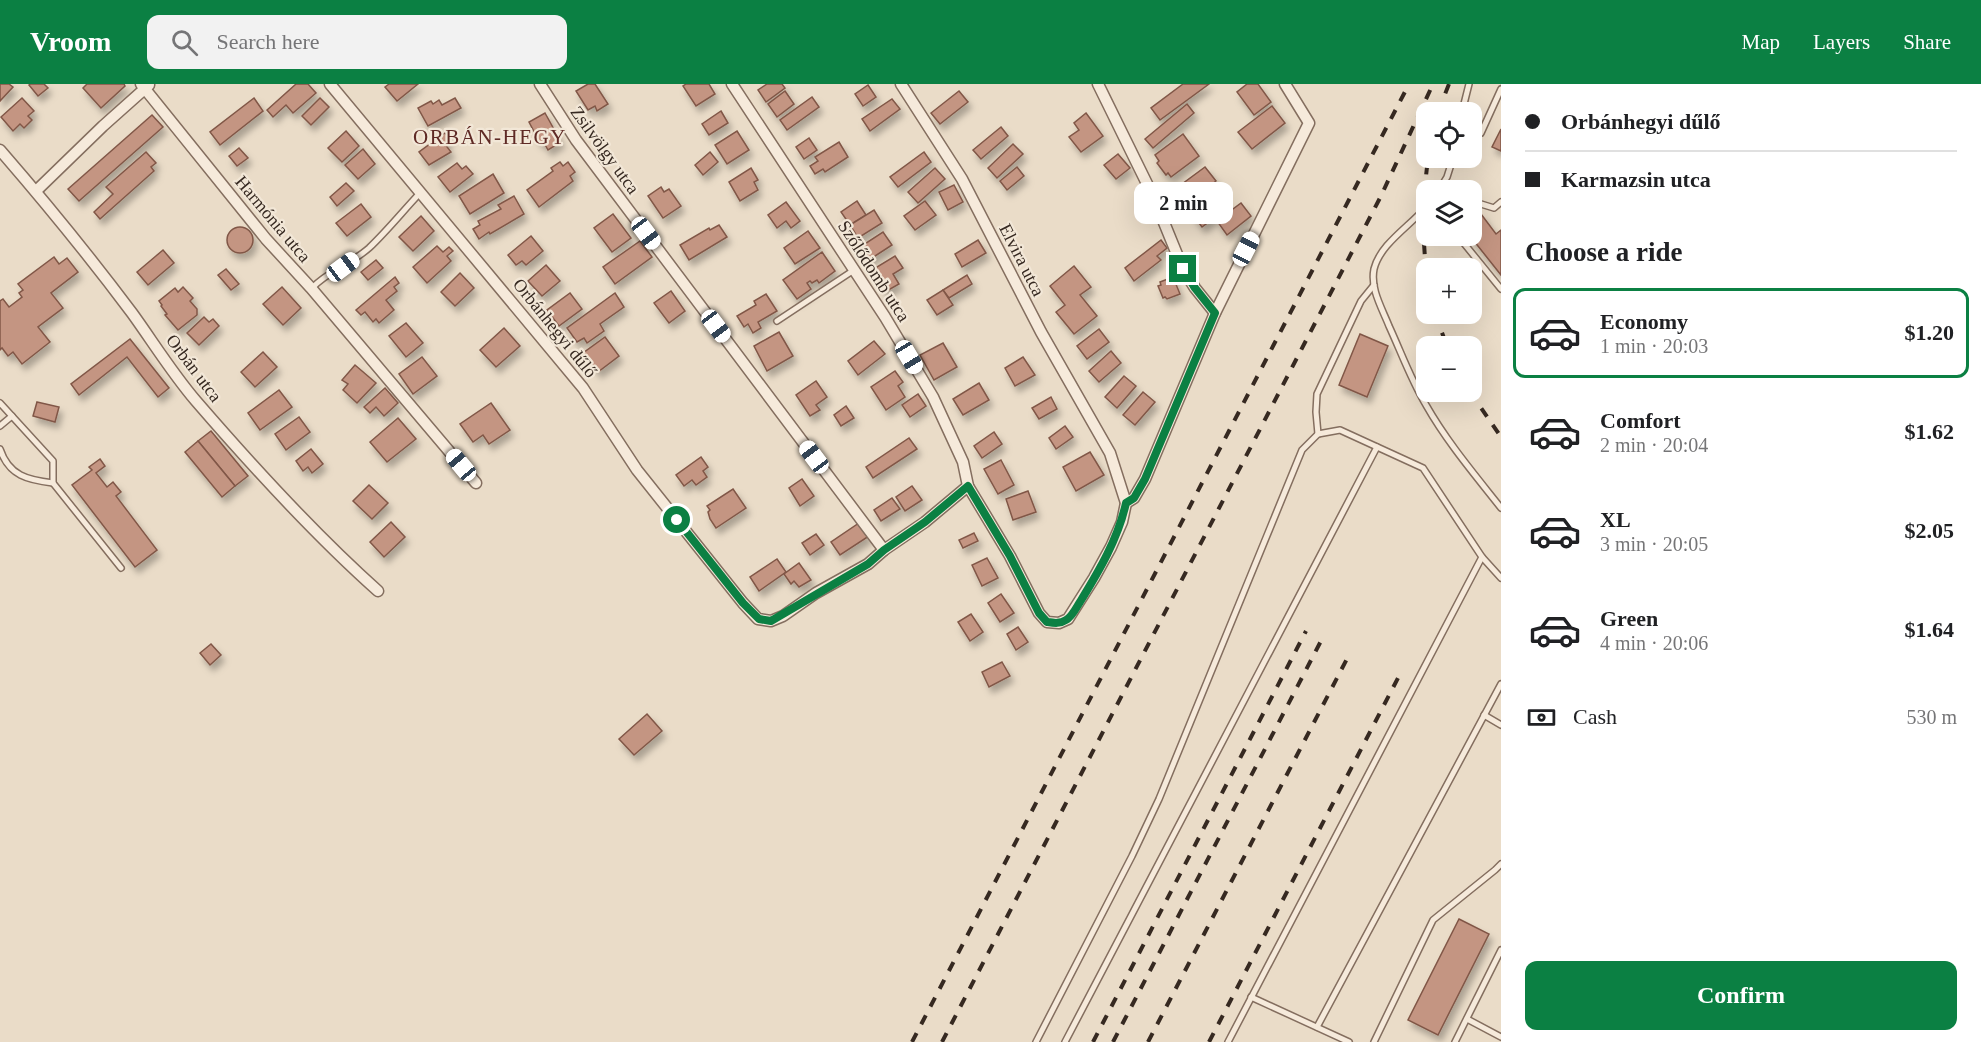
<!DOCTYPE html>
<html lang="en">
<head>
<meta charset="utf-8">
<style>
  :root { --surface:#fff; --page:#f2f2f2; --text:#202124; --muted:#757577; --line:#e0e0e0; --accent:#0b8043 }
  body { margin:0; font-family:"Times New Roman",serif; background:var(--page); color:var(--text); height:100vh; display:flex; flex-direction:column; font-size:22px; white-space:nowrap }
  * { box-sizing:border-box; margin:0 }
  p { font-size:20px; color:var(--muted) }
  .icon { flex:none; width:33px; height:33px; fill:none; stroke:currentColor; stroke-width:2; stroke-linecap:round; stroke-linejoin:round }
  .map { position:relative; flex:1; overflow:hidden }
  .details { display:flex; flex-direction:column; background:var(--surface); width:480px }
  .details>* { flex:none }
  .guide { display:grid; align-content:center; height:132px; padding:0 24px; background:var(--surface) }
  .tools { position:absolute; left:1416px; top:18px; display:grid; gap:12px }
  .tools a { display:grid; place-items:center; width:66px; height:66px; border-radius:12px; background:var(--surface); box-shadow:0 6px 24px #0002; font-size:30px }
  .end { position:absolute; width:27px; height:27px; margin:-14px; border:8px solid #0b8043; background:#fff; box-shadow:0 0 0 3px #fff }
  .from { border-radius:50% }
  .bubble { position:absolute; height:42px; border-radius:12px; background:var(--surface); box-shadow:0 6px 24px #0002; font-size:20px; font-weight:700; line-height:42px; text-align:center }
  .car { position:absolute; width:18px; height:36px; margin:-18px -9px; border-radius:8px; box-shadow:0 0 4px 2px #0007; background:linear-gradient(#fff 24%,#345 0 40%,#fff 0 76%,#345 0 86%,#fff 0) }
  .guide b { display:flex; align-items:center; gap:21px; height:57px; font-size:22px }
  .guide b+b { border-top:2px solid var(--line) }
  .guide i { width:15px; height:15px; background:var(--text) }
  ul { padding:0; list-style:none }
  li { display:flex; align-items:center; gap:18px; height:90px; margin:0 12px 9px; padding:0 12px; border:3px solid transparent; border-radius:12px }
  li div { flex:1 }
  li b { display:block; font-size:22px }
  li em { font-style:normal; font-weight:700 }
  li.current { border-color:var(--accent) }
  li>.icon { width:54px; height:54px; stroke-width:1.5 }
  h2 { padding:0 24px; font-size:27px; line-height:72px }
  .pay { display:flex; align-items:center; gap:15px; height:66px; padding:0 24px; font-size:22px }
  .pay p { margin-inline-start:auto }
  .action { display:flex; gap:12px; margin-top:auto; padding:12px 24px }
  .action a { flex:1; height:69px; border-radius:12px; background:var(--accent); color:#fff; font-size:24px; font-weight:700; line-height:69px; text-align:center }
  header { display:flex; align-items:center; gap:36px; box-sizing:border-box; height:84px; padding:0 30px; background:var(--accent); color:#fff }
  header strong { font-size:28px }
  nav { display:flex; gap:33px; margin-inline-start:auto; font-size:21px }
  .search { width:420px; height:54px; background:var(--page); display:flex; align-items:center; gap:15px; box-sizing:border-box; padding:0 21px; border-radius:12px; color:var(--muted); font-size:22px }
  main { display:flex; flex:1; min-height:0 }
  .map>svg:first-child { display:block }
  .building { fill:#c49582; stroke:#815747; stroke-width:1.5; filter:url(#shadow) }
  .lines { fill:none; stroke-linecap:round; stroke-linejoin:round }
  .service-casing { stroke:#846e5f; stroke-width:8 }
  .minor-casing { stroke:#846e5f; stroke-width:13 }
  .service { stroke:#f6eadb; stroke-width:5 }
  .minor { stroke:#f6eadb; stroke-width:10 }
  .rail { stroke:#362921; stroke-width:4; stroke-dasharray:10 10; stroke-linecap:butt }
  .route { stroke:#0b8043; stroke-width:8 }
  .labels { text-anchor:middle; stroke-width:4.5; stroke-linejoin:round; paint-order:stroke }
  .street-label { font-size:18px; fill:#362921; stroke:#f2e7d7 }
  .quarter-label { font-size:21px; letter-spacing:1.5px; fill:#5f2a25; stroke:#f2e7d7 }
</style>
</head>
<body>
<header>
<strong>Vroom</strong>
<div class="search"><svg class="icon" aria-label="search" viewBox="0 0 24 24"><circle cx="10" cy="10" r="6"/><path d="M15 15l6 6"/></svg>Search here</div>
<nav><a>Map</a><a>Layers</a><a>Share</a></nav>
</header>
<main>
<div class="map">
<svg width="1501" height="958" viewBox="0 0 1501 958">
  <defs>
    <filter id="shadow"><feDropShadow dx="3.5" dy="6" stdDeviation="3" flood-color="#0004"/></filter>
  </defs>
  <rect width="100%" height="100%" fill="#eadcc8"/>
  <!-- building -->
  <g class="building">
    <polygon points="0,0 9,0 13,3 0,17"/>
    <polygon points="30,0 44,0 48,4 38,12 29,1"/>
    <polygon points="87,0 124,0 125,2 101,24 83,4"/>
    <polygon points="296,0 308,0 316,9 293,29 286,21 273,33 267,26"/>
    <polygon points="389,0 418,0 397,17 385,3"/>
    <polygon points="588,0 595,0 608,20 597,27 595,22 588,26 576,7"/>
    <polygon points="686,0 709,0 715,10 696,22 683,2"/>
    <polygon points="767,0 782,0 785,4 766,18 758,6"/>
    <polygon points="1183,0 1209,0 1160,36 1151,24"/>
    <polygon points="1247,0 1258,0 1271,18 1254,31 1237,8"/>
    <polygon points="868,1 876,13 863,22 855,10"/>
    <polygon points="785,7 794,20 777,33 768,20"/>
    <polygon points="959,7 968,18 940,40 931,29"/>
    <polygon points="812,13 819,23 787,46 780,36"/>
    <polygon points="22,14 34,27 28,32 32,36 24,44 20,40 13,47 1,33"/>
    <polygon points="254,14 263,27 220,61 210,48"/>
    <polygon points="320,14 329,23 311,41 302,32"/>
    <polygon points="455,14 461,24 428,42 418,24 431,17 433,20 439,16 442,21"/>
    <polygon points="892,15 900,25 870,47 862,35"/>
    <polygon points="1187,20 1194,29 1153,64 1145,55"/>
    <polygon points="1272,22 1285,39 1252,65 1238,48"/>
    <polygon points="721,27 728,39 709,51 702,40"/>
    <polygon points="545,29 561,58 548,66 543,57 540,59 529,38"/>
    <polygon points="1086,29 1103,52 1081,68 1069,53 1079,46 1074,39"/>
    <polygon points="152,31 163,43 79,117 68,105"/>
    <polygon points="1001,43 1008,52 981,75 973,66"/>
    <polygon points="1501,45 1501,67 1492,63"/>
    <polygon points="346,47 359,62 342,78 328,64"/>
    <polygon points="737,47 749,66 727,80 715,61"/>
    <polygon points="445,49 450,55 444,59 451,68 429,81 419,68"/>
    <polygon points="1183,50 1199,72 1171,93 1168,89 1166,91 1157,79 1159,77 1155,71"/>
    <polygon points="809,54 817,66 804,75 796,63"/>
    <polygon points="839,58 848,73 825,88 823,85 815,90 810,82 818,77 815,73"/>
    <polygon points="1013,60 1023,70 997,94 988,84"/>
    <polygon points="239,64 248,74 237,82 229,72"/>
    <polygon points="363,65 375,80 358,95 345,81"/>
    <polygon points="146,68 156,79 151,83 154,87 100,135 94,128 113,110 106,103"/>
    <polygon points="710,68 718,78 703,91 695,81"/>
    <polygon points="924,68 931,78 898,103 890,93"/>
    <polygon points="1118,70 1130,84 1116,95 1104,81"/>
    <polygon points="560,78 563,82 568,78 575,88 570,92 573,97 539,123 527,106 553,87 551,84"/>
    <polygon points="457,79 462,85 466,82 473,90 450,108 438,93"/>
    <polygon points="1017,83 1024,92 1007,106 1000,97"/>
    <polygon points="1205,83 1216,97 1201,109 1198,105 1182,117 1174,106"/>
    <polygon points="751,84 758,96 754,98 758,106 740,117 729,98"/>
    <polygon points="935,84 945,95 918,119 908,108"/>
    <polygon points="493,90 504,109 470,130 459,112"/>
    <polygon points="346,99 354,107 337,122 330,113"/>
    <polygon points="954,101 963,118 948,126 939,108"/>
    <polygon points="661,103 664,108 669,105 681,122 663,134 648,112"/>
    <polygon points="1219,110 1229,123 1202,143 1192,130"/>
    <polygon points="514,112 524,130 490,150 489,148 479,155 473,145 480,141 478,137 501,125 498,121"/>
    <polygon points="857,117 866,131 850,141 841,128"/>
    <polygon points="925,117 936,131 915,146 904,132"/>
    <polygon points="786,118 800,137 791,144 786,137 777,144 768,131"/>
    <polygon points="1241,119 1251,132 1227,151 1217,137"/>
    <polygon points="361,120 371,133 347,152 336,139"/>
    <polygon points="874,126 882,139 858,154 850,141"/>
    <polygon points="613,130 631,154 612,168 594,144"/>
    <polygon points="1481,130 1496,150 1501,146 1501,191 1470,152 1472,138"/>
    <polygon points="421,132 434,147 413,167 399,153"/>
    <polygon points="719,141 727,153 689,176 680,161 709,144 710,146"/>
    <circle cx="240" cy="156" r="13"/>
    <polygon points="808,147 820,164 795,180 784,164"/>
    <polygon points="883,148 892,161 869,176 860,163"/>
    <polygon points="531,152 543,167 526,181 522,177 516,181 508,171"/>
    <polygon points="978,156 986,169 962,183 955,170"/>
    <polygon points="1161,156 1167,164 1157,172 1161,176 1134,197 1125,184"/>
    <polygon points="640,157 652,173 615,200 603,183"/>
    <polygon points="437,162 443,168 449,163 453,167 447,172 451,177 427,199 413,183"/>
    <polygon points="163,166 174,179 148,201 137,188"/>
    <polygon points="822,168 835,187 819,199 817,196 812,199 810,197 807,199 811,205 797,215 783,196"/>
    <polygon points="895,172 903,184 893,190 899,200 885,208 872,186"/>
    <polygon points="54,173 59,180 67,174 78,188 51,209 63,224 38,243 50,258 22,280 13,268 8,272 2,264 0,266 0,217 3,215 9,223 22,213 19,209 23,206 18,200"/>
    <polygon points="376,176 383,184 368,196 361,188"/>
    <polygon points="546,181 560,197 542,212 528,197"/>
    <polygon points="1074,182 1091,203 1080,211 1097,232 1074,250 1056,228 1065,221 1050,202"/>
    <polygon points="226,185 239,200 231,206 218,191"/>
    <polygon points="460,189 474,204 455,222 441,208"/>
    <polygon points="967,191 972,200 949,214 943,206"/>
    <polygon points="395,193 399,199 394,203 397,207 386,216 394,226 379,239 376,235 373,238 365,228 361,231 356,226"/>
    <polygon points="1173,193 1180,210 1167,215 1165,213 1163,214 1158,202 1161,201 1160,198"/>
    <polygon points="183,203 193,214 190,217 197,225 197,231 178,246 165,231 167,230 161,222 162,221 159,217 175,204 178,208"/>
    <polygon points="282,203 301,224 283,241 263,220"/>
    <polygon points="943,206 953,221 937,231 927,216"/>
    <polygon points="671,207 685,227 669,239 654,219"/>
    <polygon points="570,209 582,225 559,242 547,226"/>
    <polygon points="615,209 624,223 600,240 604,247 587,259 584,254 577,258 567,244"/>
    <polygon points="766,210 777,227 758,238 761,244 753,249 748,240 744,243 737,232 756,221 754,217"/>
    <polygon points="204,233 209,238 213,235 219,242 199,261 187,249"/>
    <polygon points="406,239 423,259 406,273 389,252"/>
    <polygon points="504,244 520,262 496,283 480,266"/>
    <polygon points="1099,245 1109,258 1087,275 1077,262"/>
    <polygon points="779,248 793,272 767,287 754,262"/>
    <polygon points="1360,250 1388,262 1367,313 1339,301"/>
    <polygon points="605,253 619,272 598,288 583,269"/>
    <polygon points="130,255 169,304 158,313 127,273 79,311 71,300"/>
    <polygon points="874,257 885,270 858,291 848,277"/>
    <polygon points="943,259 957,283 934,296 920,271"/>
    <polygon points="1111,267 1121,279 1099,298 1089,287"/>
    <polygon points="263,268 277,283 255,303 241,288"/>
    <polygon points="422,273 437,292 413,310 399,290"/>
    <polygon points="1023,273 1035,291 1015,302 1005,284"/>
    <polygon points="355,281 376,299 357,319 343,306 348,300 342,296"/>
    <polygon points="895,287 903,298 898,302 905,313 886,326 871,303"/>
    <polygon points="1124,292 1136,302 1117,324 1105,313"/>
    <polygon points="816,297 827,313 816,321 820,326 810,332 796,311"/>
    <polygon points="979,299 989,316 963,331 953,315"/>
    <polygon points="385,304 398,319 384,332 376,323 370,329 364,323"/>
    <polygon points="279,306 292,323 260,346 248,329"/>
    <polygon points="1143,308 1155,318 1135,341 1123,331"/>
    <polygon points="918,310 926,322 910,333 902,321"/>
    <polygon points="1051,313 1057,325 1039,335 1032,324"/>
    <polygon points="37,318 59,323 55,338 33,332"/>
    <polygon points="491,319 510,346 489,360 483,351 473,358 460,340"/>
    <polygon points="846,322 854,334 841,342 834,331"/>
    <polygon points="299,333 310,348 286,366 275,350"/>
    <polygon points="398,334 416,355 387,378 370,358"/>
    <polygon points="1065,342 1073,353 1056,365 1049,354"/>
    <polygon points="211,347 248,392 235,402 198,357"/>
    <polygon points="994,348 1002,360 982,374 974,362"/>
    <polygon points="909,354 917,365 873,394 866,383"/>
    <polygon points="198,357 235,402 222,413 185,368"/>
    <polygon points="311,365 323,380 312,389 308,383 303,387 296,377"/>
    <polygon points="1090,368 1104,391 1076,407 1063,383"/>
    <polygon points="701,373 708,383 703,387 707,393 696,401 692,396 684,402 676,391"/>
    <polygon points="100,375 105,382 96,389 107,403 113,398 121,408 116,412 157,466 135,483 72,401 92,386 89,383"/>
    <polygon points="1001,376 1014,401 998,410 984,385"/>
    <polygon points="802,395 814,412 800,422 789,404"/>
    <polygon points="369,401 388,419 372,435 353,417"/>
    <polygon points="912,402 922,416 905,427 896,413"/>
    <polygon points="733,405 746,424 716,444 710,435 708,428 710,426 707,422"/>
    <polygon points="1028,407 1036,428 1013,436 1006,415"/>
    <polygon points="892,414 900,425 881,437 874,426"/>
    <polygon points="391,438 405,453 384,473 370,458"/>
    <polygon points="859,439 869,452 840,471 831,458"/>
    <polygon points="974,449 978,457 963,464 959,456"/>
    <polygon points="816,450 824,461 810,471 802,459"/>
    <polygon points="987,474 998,494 982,502 972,481"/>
    <polygon points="777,475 786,488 759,507 750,493"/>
    <polygon points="799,479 811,496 799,503 794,497 791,500 784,490"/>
    <polygon points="1001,510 1014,529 1000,538 988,519"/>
    <polygon points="971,530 983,548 970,557 958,538"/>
    <polygon points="1018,543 1028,558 1016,566 1007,550"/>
    <polygon points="211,560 221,571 210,581 200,569"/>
    <polygon points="1002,578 1010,592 989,603 982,588"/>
    <polygon points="647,630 662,647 634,671 619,655"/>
    <polygon points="1459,835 1489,850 1438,951 1408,936"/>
  </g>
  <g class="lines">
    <defs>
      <g id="service">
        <polyline points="1462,28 1469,0"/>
        <polyline points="1481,49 1501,5"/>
        <polyline points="1439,106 1447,93 1453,74"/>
        <polyline points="1472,120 1481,120 1494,124 1501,118"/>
        <path d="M1426 123C1410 142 1380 160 1374 185 1370 205 1382 224 1389 242 1401 268 1411 296 1426 321 1447 358 1475 391 1501 424"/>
        <polyline points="1458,152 1501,205"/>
        <path d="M312 204C328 187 351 180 369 164 387 147 403 127 420 109"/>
        <polyline points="777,237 854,186"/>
        <polyline points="0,319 53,377 53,399 121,484"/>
        <polyline points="0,342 12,332"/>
        <polyline points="1318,350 1316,328 1317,310 1361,217 1374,201"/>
        <path d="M0 365C9 392 28 396 53 399"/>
        <polyline points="1482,473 1501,494"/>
        <polyline points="1484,631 1501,641"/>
        <polyline points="1251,913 1349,958"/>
        <polyline points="1467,935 1501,953"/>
        <polyline points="1317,943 1501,600"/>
        <polyline points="1036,958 1132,772 1159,715 1302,366 1318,350 1340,346 1423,384 1482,473 1228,958"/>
        <polyline points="1065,958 1377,363"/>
        <polyline points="1374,958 1433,836 1495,786 1501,780"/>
        <polyline points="1455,958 1501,866"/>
      </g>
      <g id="minor">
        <polyline points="141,0 266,155 311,204 476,399"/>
        <polyline points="330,0 583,304 637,386 743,519 758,535 771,537 783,532 816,509 868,480 884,466 925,438 968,402"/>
        <polyline points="540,0 576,56 884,466"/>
        <polyline points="732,0 885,233 933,313 963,378 968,402 1010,472 1039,529 1047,538 1059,539 1068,535 1094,494 1111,463 1122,438 1126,419 1110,369 1041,248 962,95 901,0"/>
        <polyline points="1098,0 1154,114 1183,185 1195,204 1215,229"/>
        <path d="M0 66C46 119 90 173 132 229 153 258 172 289 196 317 253 383 313 449 378 507"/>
        <polyline points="36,107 103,42 149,1"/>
        <polyline points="1126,419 1134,414 1145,395 1215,229 1309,39 1285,0"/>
      </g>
    </defs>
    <!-- service casing -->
    <use href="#service" class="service-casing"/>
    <!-- minor casing -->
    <use href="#minor" class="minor-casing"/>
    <!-- service -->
    <use href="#service" class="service"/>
    <!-- minor -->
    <use href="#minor" class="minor"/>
    <!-- rail -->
    <g class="rail">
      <polyline points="1438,28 1449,0"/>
      <polyline points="1426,190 1422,128 1428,74"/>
      <polyline points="1435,230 1447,262"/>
      <polyline points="1470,308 1501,353"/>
      <polyline points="912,958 1409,0"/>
      <polyline points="942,958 1381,112 1433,0"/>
      <polyline points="1093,958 1306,547"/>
      <polyline points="1113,958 1322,555"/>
      <polyline points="1148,958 1350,569"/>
      <polyline points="1209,958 1398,594"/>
    </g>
  </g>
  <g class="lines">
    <!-- route -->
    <path class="route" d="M677 436 743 519 759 535 771 537 868 480 884 466 925 438 968 402 1010 472 1039 529 1047 538C1054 539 1060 540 1066 536 1072 533 1076 524 1080 518 1099 487 1118 455 1126 419L1134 414 1145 395 1215 229 1195 204 1183 185"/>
  </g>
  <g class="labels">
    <!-- street labels -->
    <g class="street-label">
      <text transform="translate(605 66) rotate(54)" y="6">Zsilvölgy utca</text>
      <text transform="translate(273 135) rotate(50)" y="6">Harmónia utca</text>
      <text transform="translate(1022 176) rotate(63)" y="6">Elvira utca</text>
      <text transform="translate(874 187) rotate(57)" y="6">Szőlődomb utca</text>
      <text transform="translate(555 244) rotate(51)" y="6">Orbánhegyi dűlő</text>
      <text transform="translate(194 284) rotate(53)" y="6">Orbán utca</text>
    </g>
    <!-- quarter labels -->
    <g class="quarter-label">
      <text x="490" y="60">ORBÁN-HEGY</text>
    </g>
  </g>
</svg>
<div class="tools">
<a><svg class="icon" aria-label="locate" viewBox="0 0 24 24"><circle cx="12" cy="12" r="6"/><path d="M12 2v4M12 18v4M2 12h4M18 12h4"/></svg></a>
<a><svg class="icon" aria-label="layers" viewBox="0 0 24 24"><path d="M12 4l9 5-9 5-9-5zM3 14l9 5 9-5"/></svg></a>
<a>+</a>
<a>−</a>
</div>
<i class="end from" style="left:677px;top:436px"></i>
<i class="end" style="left:1183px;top:185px"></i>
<div class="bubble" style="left:1134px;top:98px;width:99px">2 min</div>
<i class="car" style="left:646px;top:149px;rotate:143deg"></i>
<i class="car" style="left:1246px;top:165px;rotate:27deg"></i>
<i class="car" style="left:343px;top:183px;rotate:53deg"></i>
<i class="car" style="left:716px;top:242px;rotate:143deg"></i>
<i class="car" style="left:909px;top:273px;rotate:149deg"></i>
<i class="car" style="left:814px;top:373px;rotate:323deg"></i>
<i class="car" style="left:461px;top:381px;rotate:320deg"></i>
</div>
<section class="details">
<div class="guide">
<b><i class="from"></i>Orbánhegyi dűlő</b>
<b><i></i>Karmazsin utca</b>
</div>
<h2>Choose a ride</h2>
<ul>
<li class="current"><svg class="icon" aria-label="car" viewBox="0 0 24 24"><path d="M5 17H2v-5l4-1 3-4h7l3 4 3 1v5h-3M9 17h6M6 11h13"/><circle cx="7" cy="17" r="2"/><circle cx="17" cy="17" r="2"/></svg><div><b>Economy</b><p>1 min · 20:03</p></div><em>$1.20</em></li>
<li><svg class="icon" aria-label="car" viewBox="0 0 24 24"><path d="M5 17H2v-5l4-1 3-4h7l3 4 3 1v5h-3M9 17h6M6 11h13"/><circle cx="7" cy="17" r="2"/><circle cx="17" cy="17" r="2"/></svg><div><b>Comfort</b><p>2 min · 20:04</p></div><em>$1.62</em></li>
<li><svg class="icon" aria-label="car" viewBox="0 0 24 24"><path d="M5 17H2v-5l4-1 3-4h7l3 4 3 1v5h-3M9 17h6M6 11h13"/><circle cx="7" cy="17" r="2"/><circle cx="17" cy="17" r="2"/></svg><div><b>XL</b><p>3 min · 20:05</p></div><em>$2.05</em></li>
<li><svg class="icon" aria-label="car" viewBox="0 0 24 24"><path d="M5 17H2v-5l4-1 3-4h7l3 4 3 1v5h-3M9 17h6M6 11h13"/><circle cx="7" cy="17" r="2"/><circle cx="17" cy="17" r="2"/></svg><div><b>Green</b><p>4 min · 20:06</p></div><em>$1.64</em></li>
</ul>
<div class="pay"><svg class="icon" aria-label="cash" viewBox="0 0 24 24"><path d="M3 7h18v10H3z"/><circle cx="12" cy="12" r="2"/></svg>Cash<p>530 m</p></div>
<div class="action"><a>Confirm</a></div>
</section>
</main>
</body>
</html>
